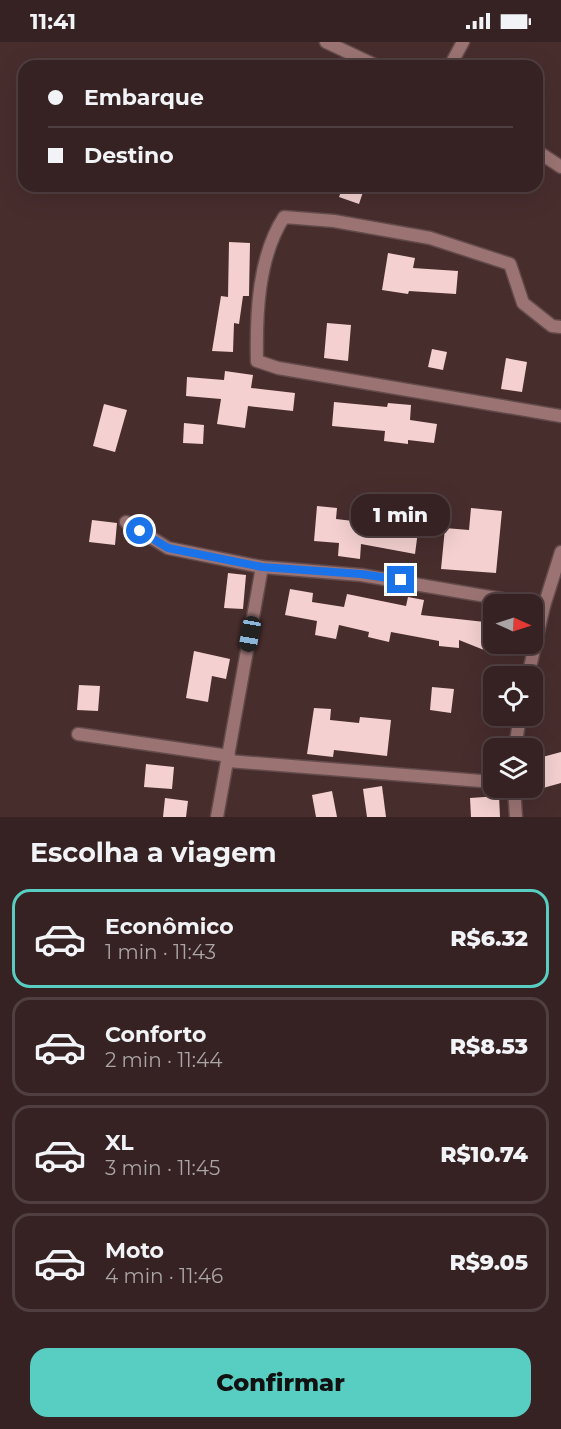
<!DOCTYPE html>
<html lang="pt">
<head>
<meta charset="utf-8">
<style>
  :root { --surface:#362222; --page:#412f2f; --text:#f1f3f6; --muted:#aaa4a5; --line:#503f40; --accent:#57cec1 }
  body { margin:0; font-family:Montserrat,sans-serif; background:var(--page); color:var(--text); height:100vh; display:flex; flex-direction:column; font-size:22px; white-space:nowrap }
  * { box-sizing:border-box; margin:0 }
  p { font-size:20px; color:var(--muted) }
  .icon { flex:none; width:33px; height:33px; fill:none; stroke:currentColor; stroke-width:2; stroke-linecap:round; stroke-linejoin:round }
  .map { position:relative; height:775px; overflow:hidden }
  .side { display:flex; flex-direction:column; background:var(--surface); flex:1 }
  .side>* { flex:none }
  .guide { position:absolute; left:18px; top:18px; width:525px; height:132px; border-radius:18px; box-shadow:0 6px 24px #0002,0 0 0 2px var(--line); display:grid; align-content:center; height:132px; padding:0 30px; background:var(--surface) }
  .needle { width:39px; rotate:93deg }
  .controls { position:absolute; left:483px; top:552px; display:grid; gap:12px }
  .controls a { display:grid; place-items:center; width:60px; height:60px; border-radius:12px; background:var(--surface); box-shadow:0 6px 24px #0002,0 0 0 2px var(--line); font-size:30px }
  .end { position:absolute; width:27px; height:27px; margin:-14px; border:8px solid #1a73e8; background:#fff; box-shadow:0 0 0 3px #fff }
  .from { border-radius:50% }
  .bubble { position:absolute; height:42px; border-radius:18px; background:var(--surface); box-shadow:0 6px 24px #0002,0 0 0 2px var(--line); font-size:20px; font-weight:800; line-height:42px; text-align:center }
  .car { position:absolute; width:18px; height:36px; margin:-18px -9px; border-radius:8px; box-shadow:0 0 4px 2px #0007; background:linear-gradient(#222 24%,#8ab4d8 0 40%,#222 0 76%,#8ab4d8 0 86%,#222 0) }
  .guide b { display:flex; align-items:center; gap:21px; height:57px; font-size:22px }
  .guide b+b { border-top:2px solid var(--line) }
  .guide i { width:15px; height:15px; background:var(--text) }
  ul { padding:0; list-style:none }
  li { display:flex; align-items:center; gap:18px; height:99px; margin:0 12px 9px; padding:0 18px; border:3px solid var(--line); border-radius:18px }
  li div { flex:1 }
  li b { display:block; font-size:22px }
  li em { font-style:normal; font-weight:800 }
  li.active { border-color:var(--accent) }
  li>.icon { width:54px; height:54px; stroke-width:1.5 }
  h2 { padding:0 30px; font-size:27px; line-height:72px }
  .primary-button { display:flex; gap:12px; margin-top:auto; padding:12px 30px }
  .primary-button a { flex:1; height:69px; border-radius:18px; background:var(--accent); color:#111; font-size:24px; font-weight:800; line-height:69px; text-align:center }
  .status { display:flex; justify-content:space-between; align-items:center; height:42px; padding:0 30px; background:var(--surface); direction:ltr }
  .status svg { height:16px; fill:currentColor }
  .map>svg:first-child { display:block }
  .building { fill:#f4d0d0 }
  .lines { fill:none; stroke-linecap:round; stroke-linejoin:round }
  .street-casing { stroke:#644b4b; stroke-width:15 }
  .street { stroke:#9b7373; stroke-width:12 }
  .route { stroke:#1a73e8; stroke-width:8 }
</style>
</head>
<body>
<div class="status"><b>11:41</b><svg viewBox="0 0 49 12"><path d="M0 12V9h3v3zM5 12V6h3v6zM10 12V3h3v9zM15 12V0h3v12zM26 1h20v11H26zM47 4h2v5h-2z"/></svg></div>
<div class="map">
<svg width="561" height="775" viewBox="0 0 561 775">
  <rect width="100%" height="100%" fill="#482d2d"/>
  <!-- building -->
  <g class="building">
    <polygon points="343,144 365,144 359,162 339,155"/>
    <polygon points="229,200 250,201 249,254 243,254 239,282 234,281 233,310 212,309 221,254 228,255"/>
    <polygon points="388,211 415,216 413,226 458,229 456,252 409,249 408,252 382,248"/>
    <polygon points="327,281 351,283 348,319 324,316"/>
    <polygon points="432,307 447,310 443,328 428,325"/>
    <polygon points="506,316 527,320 522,350 501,347"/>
    <polygon points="225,329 253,333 251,346 295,351 293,369 248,364 245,386 217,382 221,357 186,354 187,335 224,338"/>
    <polygon points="334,360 387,365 388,361 411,363 410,378 437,382 434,401 408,398 408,402 384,399 385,389 332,384"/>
    <polygon points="104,362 127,368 115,410 93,404"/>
    <polygon points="184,381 204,383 203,402 183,401"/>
    <polygon points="317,464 337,466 336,477 370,481 371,475 395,479 394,485 418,489 415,512 361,502 360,517 338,514 339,501 314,499"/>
    <polygon points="471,466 502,469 496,531 441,527 445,486 469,488"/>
    <polygon points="92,478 117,481 115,503 89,500"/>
    <polygon points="228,531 246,533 243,567 224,566"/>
    <polygon points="290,547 313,551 312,560 344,565 347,552 406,564 408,555 424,558 421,573 494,581 494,612 459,598 459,606 439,604 439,599 391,590 389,600 368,595 369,590 339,583 336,597 315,593 317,579 285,573"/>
    <polygon points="194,609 230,617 226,637 212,634 208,660 186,656"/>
    <polygon points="79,643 100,644 98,669 77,668"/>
    <polygon points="432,645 454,647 451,671 430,668"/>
    <polygon points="314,666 331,667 330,678 359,681 360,675 391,678 387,714 334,708 333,715 307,712"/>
    <polygon points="561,710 561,741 543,746 535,717"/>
    <polygon points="146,722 174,725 172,747 144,745"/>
    <polygon points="382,744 386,775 367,775 363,747"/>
    <polygon points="332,749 337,775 316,775 312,753"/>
    <polygon points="499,754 500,775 471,775 470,756"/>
    <polygon points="165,756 188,759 186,775 163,775"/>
  </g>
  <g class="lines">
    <defs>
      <g id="street">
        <polyline points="326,0 377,24"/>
        <polyline points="450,24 463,0"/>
        <polyline points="537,109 561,125"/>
        <path d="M561 285 552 284 523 261 510 222 430 196 334 179 284 175C258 215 256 272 257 319L278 326 561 374"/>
        <polyline points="126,480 168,506 262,525 361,533 544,564"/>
        <polyline points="528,634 544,564 561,510"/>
        <polyline points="78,692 229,714"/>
        <polyline points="515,706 520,674"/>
        <polyline points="228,719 494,740"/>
        <polyline points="514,746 516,775"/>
        <polyline points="217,775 262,525"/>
      </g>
    </defs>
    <!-- street casing -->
    <use href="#street" class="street-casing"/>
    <!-- street -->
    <use href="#street" class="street"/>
  </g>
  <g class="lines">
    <!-- route -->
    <polyline class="route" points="140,489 168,506 262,525 361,532 401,538"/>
  </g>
</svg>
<div class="controls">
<a><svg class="needle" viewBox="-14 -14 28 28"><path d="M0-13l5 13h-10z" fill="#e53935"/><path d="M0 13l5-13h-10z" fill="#aaa4a5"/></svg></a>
<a><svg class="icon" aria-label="locate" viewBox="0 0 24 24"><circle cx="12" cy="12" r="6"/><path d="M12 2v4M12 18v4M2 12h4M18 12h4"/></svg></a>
<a><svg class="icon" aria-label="layers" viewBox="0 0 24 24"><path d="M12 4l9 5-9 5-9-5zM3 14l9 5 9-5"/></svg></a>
</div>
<i class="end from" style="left:140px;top:489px"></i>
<i class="end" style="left:401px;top:538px"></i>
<div class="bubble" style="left:351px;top:452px;width:99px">1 min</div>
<i class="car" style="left:250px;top:592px;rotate:190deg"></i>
<div class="guide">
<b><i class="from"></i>Embarque</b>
<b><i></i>Destino</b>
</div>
</div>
<section class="side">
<h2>Escolha a viagem</h2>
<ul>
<li class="active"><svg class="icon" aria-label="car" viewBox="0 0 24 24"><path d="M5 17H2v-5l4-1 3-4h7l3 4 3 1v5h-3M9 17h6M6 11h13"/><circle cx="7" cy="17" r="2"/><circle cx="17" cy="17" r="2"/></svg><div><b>Econômico</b><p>1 min · 11:43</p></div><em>R$6.32</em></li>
<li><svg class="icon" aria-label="car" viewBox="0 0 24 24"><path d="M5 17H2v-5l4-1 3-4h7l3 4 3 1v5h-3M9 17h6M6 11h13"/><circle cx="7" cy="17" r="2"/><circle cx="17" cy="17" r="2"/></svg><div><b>Conforto</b><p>2 min · 11:44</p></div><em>R$8.53</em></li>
<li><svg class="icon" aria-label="car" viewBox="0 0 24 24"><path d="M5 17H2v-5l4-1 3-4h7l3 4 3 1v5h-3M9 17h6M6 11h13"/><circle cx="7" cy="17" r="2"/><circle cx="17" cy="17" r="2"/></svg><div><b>XL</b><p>3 min · 11:45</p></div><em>R$10.74</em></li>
<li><svg class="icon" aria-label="car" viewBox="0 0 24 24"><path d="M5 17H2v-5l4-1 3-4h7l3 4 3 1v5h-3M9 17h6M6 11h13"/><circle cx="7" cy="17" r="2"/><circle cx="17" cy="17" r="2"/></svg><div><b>Moto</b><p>4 min · 11:46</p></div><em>R$9.05</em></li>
</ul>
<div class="primary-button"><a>Confirmar</a></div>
</section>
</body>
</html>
